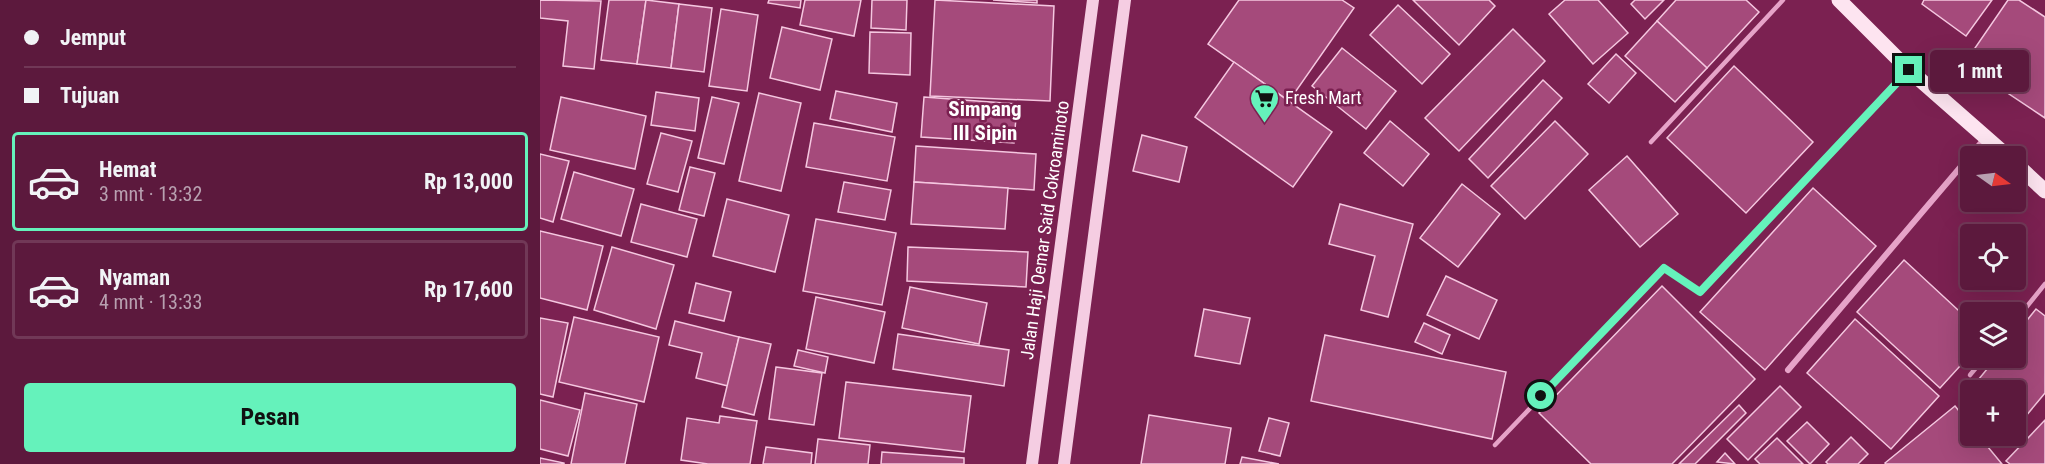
<!DOCTYPE html>
<html lang="id">
<head>
<meta charset="utf-8">
<style>
  :root { --surface:#5c193d; --page:#622244; --text:#f1f3f6; --muted:#b8a0b0; --line:#713857; --accent:#65f2bb }
  body { margin:0; font-family:"Roboto Condensed",sans-serif; background:var(--page); color:var(--text); height:100vh; display:flex; flex-direction:column; font-size:22px; white-space:nowrap }
  * { box-sizing:border-box; margin:0 }
  p { font-size:20px; color:var(--muted) }
  .icon { flex:none; width:33px; height:33px; fill:none; stroke:currentColor; stroke-width:2; stroke-linecap:round; stroke-linejoin:round }
  .map { position:relative; flex:1; overflow:hidden }
  .panel { display:flex; flex-direction:column; background:var(--surface); width:540px }
  .panel>* { flex:none }
  .hud { display:grid; align-content:center; height:132px; padding:0 24px; background:var(--surface) }
  .needle { width:39px; rotate:104deg }
  .buttons { position:absolute; left:1420px; top:146px; display:grid; gap:12px }
  .buttons a { display:grid; place-items:center; width:66px; height:66px; border-radius:6px; background:var(--surface); box-shadow:0 6px 24px #0002,0 0 0 2px var(--line); font-size:30px }
  .end { position:absolute; width:27px; height:27px; margin:-14px; border:8px solid #65f2bb; background:#111; box-shadow:0 0 0 3px #111 }
  .from { border-radius:50% }
  .bubble { position:absolute; height:42px; border-radius:6px; background:var(--surface); box-shadow:0 6px 24px #0002,0 0 0 2px var(--line); font-size:20px; font-weight:700; line-height:42px; text-align:center }
  .hud b { display:flex; align-items:center; gap:21px; height:57px; font-size:22px }
  .hud b+b { border-top:2px solid var(--line) }
  .hud i { width:15px; height:15px; background:var(--text) }
  ul { padding:0; list-style:none }
  li { display:flex; align-items:center; gap:18px; height:99px; margin:0 12px 9px; padding:0 12px; border:3px solid var(--line); border-radius:6px }
  li div { flex:1 }
  li b { display:block; font-size:22px }
  li em { font-style:normal; font-weight:700 }
  li.active { border-color:var(--accent) }
  li>.icon { width:54px; height:54px; stroke-width:1.5 }
  .button { display:flex; gap:12px; margin-top:auto; padding:12px 24px }
  .button a { flex:1; height:69px; border-radius:6px; background:var(--accent); color:#111; font-size:24px; font-weight:700; line-height:69px; text-align:center }
  main { display:flex; flex:1; min-height:0 }
  .map>svg:first-child { display:block }
  .building { fill:#a54a7b; stroke:#f5c7e0; stroke-width:1.5 }
  .lines { fill:none; stroke-linecap:round; stroke-linejoin:round }
  .lane { stroke:#e6a3c8; stroke-width:4.5 }
  .street { stroke:#e6a3c8; stroke-width:6 }
  .secondary { stroke:#f5cde2; stroke-width:12 }
  .primary { stroke:#fde4f0; stroke-width:15 }
  .route { stroke:#65f2bb; stroke-width:8 }
  .labels { text-anchor:middle; stroke-width:5; stroke-linejoin:round; paint-order:stroke }
  .poi-label { font-size:18px; fill:#fff; stroke:#7b2151; text-anchor:start }
  .street-label { font-size:18px; fill:#fff; stroke:#7b2151 }
  .quarter-label { font-size:21px; font-weight:bold; fill:#fff; stroke:#7b2151 }
</style>
</head>
<body>
<main>
<section class="panel">
<div class="hud">
<b><i class="from"></i>Jemput</b>
<b><i></i>Tujuan</b>
</div>
<ul>
<li class="active"><svg class="icon" aria-label="car" viewBox="0 0 24 24"><path d="M5 17H2v-5l4-1 3-4h7l3 4 3 1v5h-3M9 17h6M6 11h13"/><circle cx="7" cy="17" r="2"/><circle cx="17" cy="17" r="2"/></svg><div><b>Hemat</b><p>3 mnt · 13:32</p></div><em>Rp 13,000</em></li>
<li><svg class="icon" aria-label="car" viewBox="0 0 24 24"><path d="M5 17H2v-5l4-1 3-4h7l3 4 3 1v5h-3M9 17h6M6 11h13"/><circle cx="7" cy="17" r="2"/><circle cx="17" cy="17" r="2"/></svg><div><b>Nyaman</b><p>4 mnt · 13:33</p></div><em>Rp 17,600</em></li>
</ul>
<div class="button"><a>Pesan</a></div>
</section>
<div class="map">
<svg width="1505" height="464" viewBox="0 0 1505 464">
  <rect width="100%" height="100%" fill="#7b2151"/>
  <!-- building -->
  <g class="building">
    <polygon points="0,0 61,1 54,69 23,66 28,21 0,18"/>
    <polygon points="69,0 106,0 97,64 61,60"/>
    <polygon points="106,0 139,4 131,68 97,64"/>
    <polygon points="229,0 261,0 260,8 228,3"/>
    <polygon points="265,0 321,0 314,36 260,25"/>
    <polygon points="332,0 367,0 366,30 331,28"/>
    <polygon points="395,0 514,6 510,101 390,96"/>
    <polygon points="453,0 497,0 497,3"/>
    <polygon points="699,0 802,0 814,8 749,101 668,44"/>
    <polygon points="873,0 949,0 955,6 919,45"/>
    <polygon points="1025,0 1058,0 1088,33 1053,64 1009,14"/>
    <polygon points="1095,0 1124,0 1105,19 1091,4"/>
    <polygon points="1136,0 1206,0 1219,12 1167,68 1117,21"/>
    <polygon points="1384,0 1452,0 1426,36 1382,4"/>
    <polygon points="1468,0 1479,0 1505,17 1505,118 1424,64"/>
    <polygon points="139,4 172,8 164,72 131,68"/>
    <polygon points="858,5 910,54 882,84 830,35"/>
    <polygon points="181,9 218,15 207,91 169,86"/>
    <polygon points="1117,21 1167,68 1135,102 1085,56"/>
    <polygon points="242,27 292,39 280,90 230,78"/>
    <polygon points="973,29 1005,61 919,151 885,118"/>
    <polygon points="330,32 371,33 370,75 329,73"/>
    <polygon points="802,48 856,91 826,129 772,86"/>
    <polygon points="1076,54 1096,73 1069,103 1048,84"/>
    <polygon points="694,62 792,132 753,187 655,117"/>
    <polygon points="1194,66 1273,142 1206,213 1127,138"/>
    <polygon points="1003,80 1022,98 948,178 929,159"/>
    <polygon points="296,91 357,103 352,132 290,119"/>
    <polygon points="116,92 159,98 155,131 111,125"/>
    <polygon points="219,93 261,103 241,191 199,181"/>
    <polygon points="21,97 106,116 95,169 10,150"/>
    <polygon points="172,97 199,103 184,164 158,158"/>
    <polygon points="384,97 477,104 474,143 381,137"/>
    <polygon points="850,121 889,154 863,186 824,153"/>
    <polygon points="1015,121 1048,154 985,219 951,186"/>
    <polygon points="274,123 355,137 347,181 266,167"/>
    <polygon points="121,133 152,141 138,192 107,184"/>
    <polygon points="602,135 647,147 639,182 593,171"/>
    <polygon points="376,146 496,154 494,190 374,182"/>
    <polygon points="0,154 29,161 13,222 0,218"/>
    <polygon points="1087,156 1138,214 1100,247 1049,190"/>
    <polygon points="150,167 175,173 164,216 139,210"/>
    <polygon points="34,172 94,189 81,236 21,219"/>
    <polygon points="304,182 351,190 345,220 298,212"/>
    <polygon points="374,182 468,188 465,229 371,224"/>
    <polygon points="922,184 960,214 918,267 880,238"/>
    <polygon points="1273,188 1336,246 1225,370 1160,312"/>
    <polygon points="187,199 249,215 235,272 173,256"/>
    <polygon points="101,204 157,219 147,257 91,242"/>
    <polygon points="800,204 873,224 848,317 821,310 835,256 789,244"/>
    <polygon points="276,219 356,233 342,305 263,291"/>
    <polygon points="0,231 63,246 47,310 0,298"/>
    <polygon points="72,247 134,265 116,329 54,310"/>
    <polygon points="368,247 488,252 486,287 367,281"/>
    <polygon points="1364,260 1431,322 1431,354 1400,388 1317,312"/>
    <polygon points="906,276 957,300 939,339 887,315"/>
    <polygon points="156,283 191,292 184,321 149,313"/>
    <polygon points="1122,286 1215,379 1132,464 1051,464 999,413"/>
    <polygon points="370,287 447,303 439,344 362,328"/>
    <polygon points="276,297 345,312 334,363 266,349"/>
    <polygon points="664,309 710,318 700,364 655,356"/>
    <polygon points="1496,309 1505,316 1505,393 1476,428 1476,390 1429,391 1457,357 1476,357 1476,334"/>
    <polygon points="34,317 119,337 104,402 19,382"/>
    <polygon points="0,318 28,323 13,397 0,394"/>
    <polygon points="1315,319 1399,396 1351,449 1267,373"/>
    <polygon points="135,321 199,337 188,386 156,378 162,353 129,345"/>
    <polygon points="884,323 910,335 902,354 875,342"/>
    <polygon points="358,334 469,350 464,386 353,369"/>
    <polygon points="785,335 966,372 952,439 771,401"/>
    <polygon points="199,337 231,344 214,415 182,407"/>
    <polygon points="258,350 288,357 285,373 254,366"/>
    <polygon points="236,367 282,373 274,425 229,419"/>
    <polygon points="306,382 431,396 424,452 299,438"/>
    <polygon points="1240,386 1261,407 1208,460 1187,439"/>
    <polygon points="45,393 97,404 85,464 31,464"/>
    <polygon points="0,400 40,410 28,456 0,449"/>
    <polygon points="1199,405 1206,413 1155,464 1139,464"/>
    <polygon points="1415,406 1431,426 1431,435 1438,435 1462,464 1346,464 1345,463"/>
    <polygon points="609,415 691,428 685,464 601,464"/>
    <polygon points="180,416 217,421 210,464 168,464 141,460 147,418 179,423"/>
    <polygon points="729,418 749,423 740,456 719,451"/>
    <polygon points="1505,420 1505,464 1470,464 1466,461"/>
    <polygon points="1267,422 1289,444 1270,464 1247,441"/>
    <polygon points="1311,437 1328,454 1318,464 1288,464 1286,462"/>
    <polygon points="1237,438 1263,464 1220,464 1215,459"/>
    <polygon points="278,439 330,445 328,464 275,464"/>
    <polygon points="226,447 272,453 271,464 223,464"/>
    <polygon points="342,452 424,458 424,464 341,464"/>
    <polygon points="1185,453 1195,464 1177,462"/>
    <polygon points="702,457 739,464 700,464"/>
    <polygon points="0,458 24,463 24,464 0,464"/>
  </g>
  <g class="lines">
    <!-- lane -->
    <g class="lane">
      <polyline points="1111,142 1243,0"/>
      <polyline points="1476,320 1505,284"/>
      <polyline points="1430,375 1445,357"/>
      <polyline points="955,445 1124,268 1160,292 1368,72"/>
    </g>
    <!-- street -->
    <polyline class="street" points="1248,370 1446,137"/>
    <!-- secondary -->
    <g class="secondary">
      <polyline points="492,464 553,0"/>
      <polyline points="524,464 585,0"/>
    </g>
    <!-- primary -->
    <g class="primary">
      <polyline points="1299,0 1369,70 1467,156"/>
      <polyline points="1476,164 1505,191"/>
    </g>
  </g>
  <g class="lines">
    <!-- route -->
    <polyline class="route" points="1001,396 1124,268 1160,292 1369,70"/>
  </g>
  <!-- icons -->
  <defs>
    <symbol id="supermarket-pin" viewBox="-11 -11 22 30"><path d="M0 17L-7.5 6A9.5 9.5 0 1 1 7.5 6Z" fill="#65f2bb" stroke="#7b2151"/><path d="M-6-5.5h2.5l.6 2H6L4.5 2H-2.5L-4.4-4H-6ZM-1.5 3.2a1.3 1.3 0 1 0 .1 0ZM3 3.2a1.3 1.3 0 1 0 .1 0Z" fill="#111"/></symbol>
  </defs>
  <g fill-rule="evenodd">
    <use href="#supermarket-pin" x="708" y="82" width="33" height="45"/>
  </g>
  <g class="labels">
    <!-- poi labels -->
    <g class="poi-label">
      <text x="745" y="104">Fresh Mart</text>
    </g>
    <!-- street labels -->
    <g class="street-label">
      <text transform="translate(505 230) rotate(-82)" y="6">Jalan Haji Oemar Said Cokroaminoto</text>
    </g>
    <!-- quarter labels -->
    <g class="quarter-label">
      <text x="445" y="116">Simpang<tspan x="445" dy="24">III Sipin</tspan></text>
    </g>
  </g>
</svg>
<div class="buttons">
<a><svg class="needle" viewBox="-14 -14 28 28"><path d="M0-13l5 13h-10z" fill="#e53935"/><path d="M0 13l5-13h-10z" fill="#b8a0b0"/></svg></a>
<a><svg class="icon" aria-label="locate" viewBox="0 0 24 24"><circle cx="12" cy="12" r="6"/><path d="M12 2v4M12 18v4M2 12h4M18 12h4"/></svg></a>
<a><svg class="icon" aria-label="layers" viewBox="0 0 24 24"><path d="M12 4l9 5-9 5-9-5zM3 14l9 5 9-5"/></svg></a>
<a>+</a>
</div>
<i class="end from" style="left:1001px;top:396px"></i>
<i class="end" style="left:1369px;top:70px"></i>
<div class="bubble" style="left:1390px;top:50px;width:99px">1 mnt</div>
</div>
</main>
</body>
</html>
